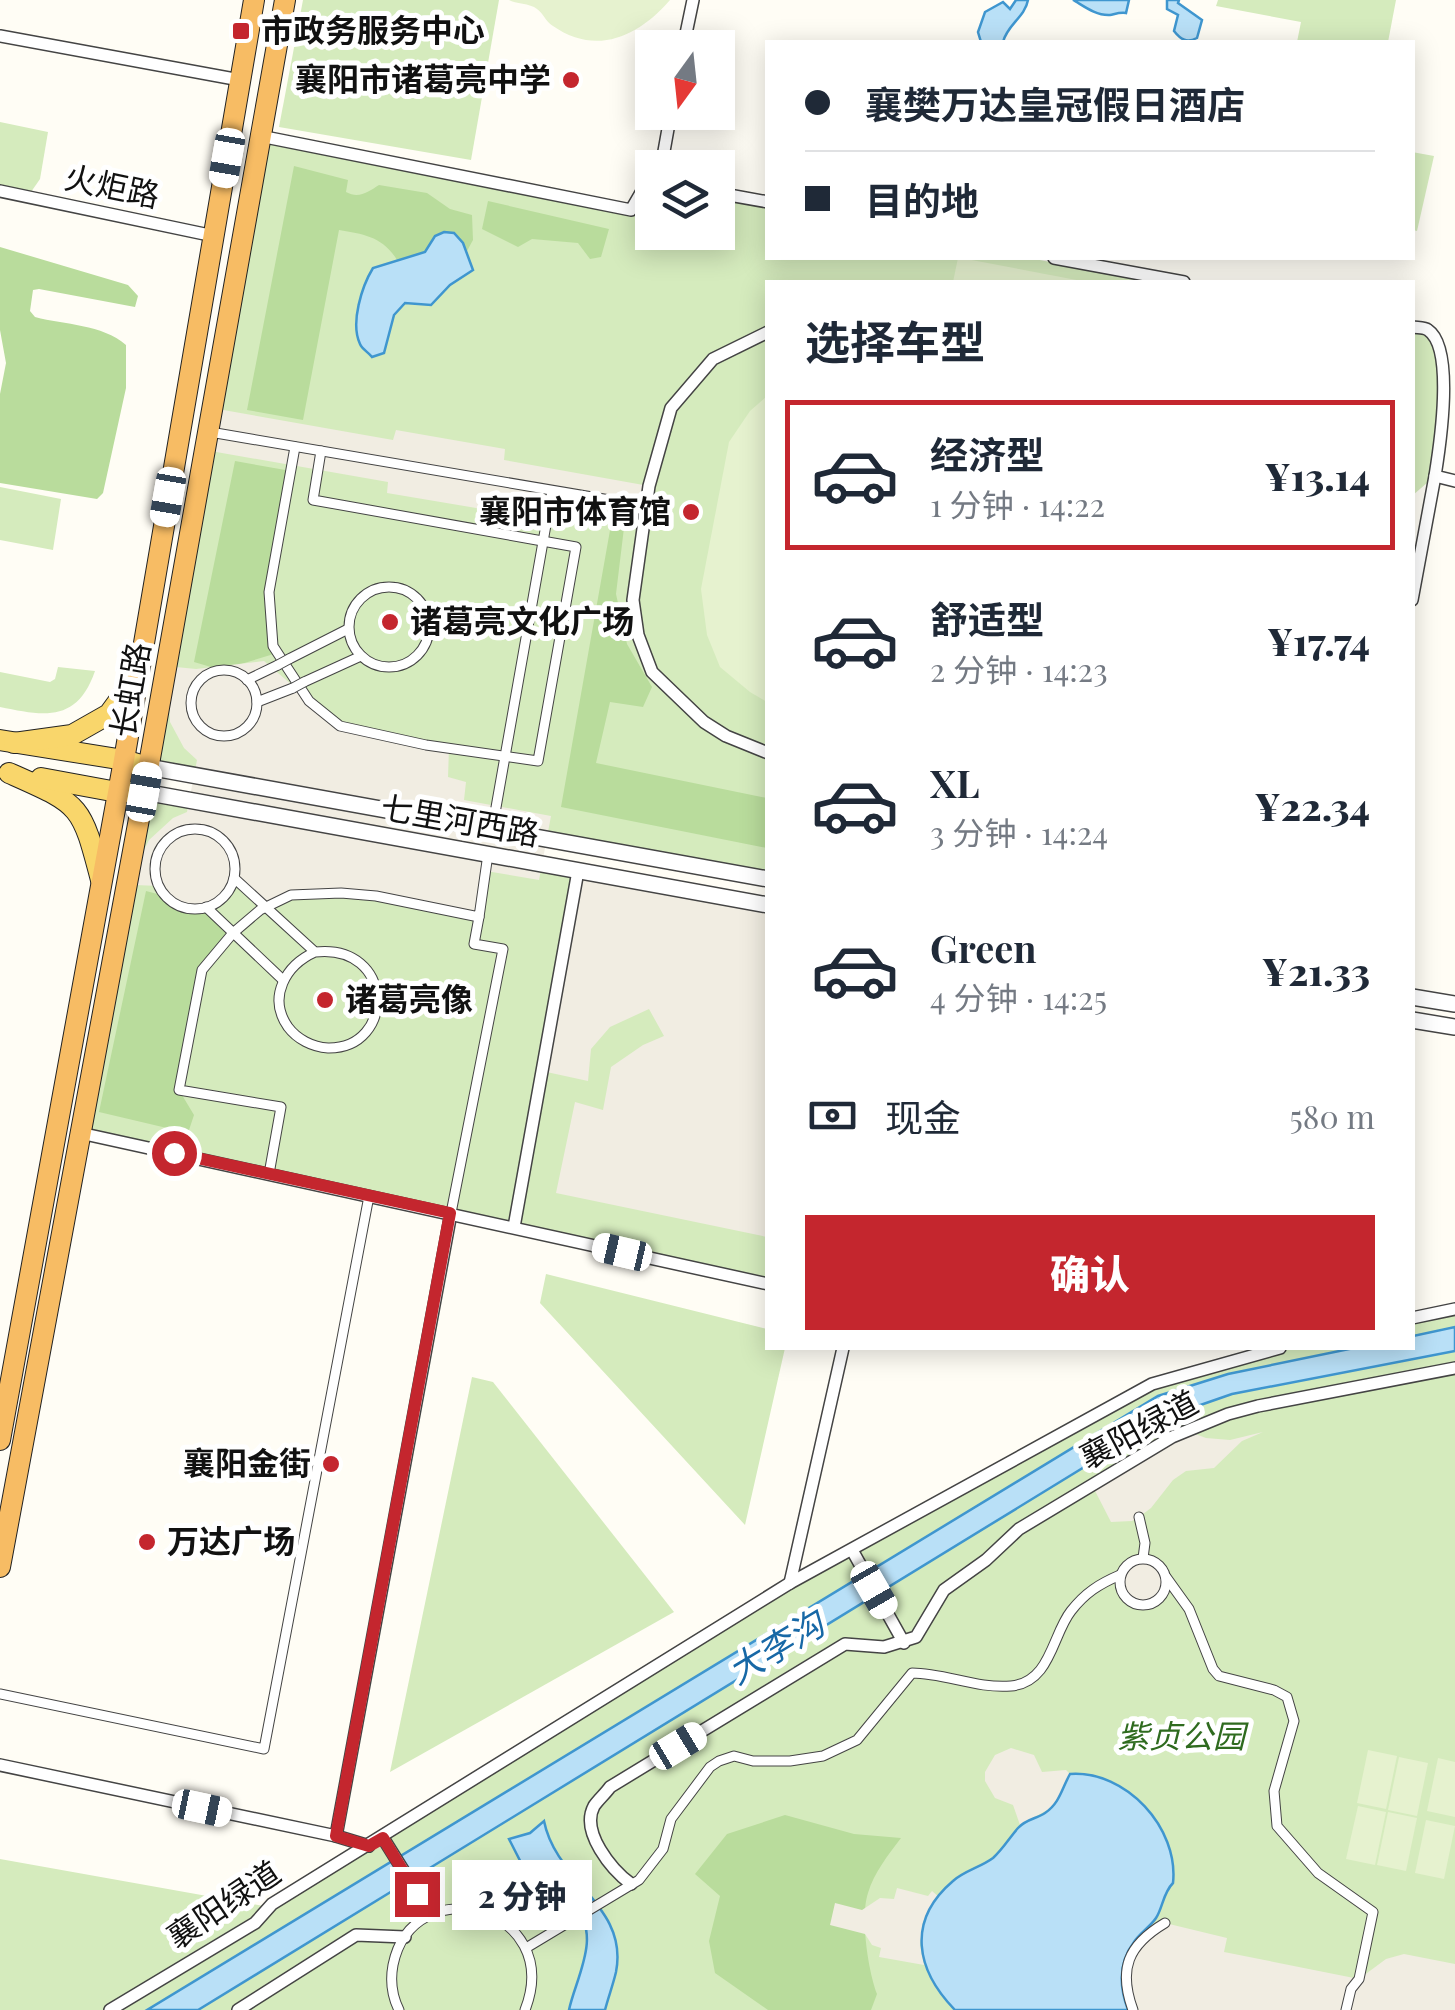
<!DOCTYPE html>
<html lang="zh">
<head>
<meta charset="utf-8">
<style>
  :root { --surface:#fff; --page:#f6f6f7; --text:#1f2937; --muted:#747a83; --line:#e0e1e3; --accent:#c4262e }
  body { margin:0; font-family:"Playfair Display","Noto Sans SC",serif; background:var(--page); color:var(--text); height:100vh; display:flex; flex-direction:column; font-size:38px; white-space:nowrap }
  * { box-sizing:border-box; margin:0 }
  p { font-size:32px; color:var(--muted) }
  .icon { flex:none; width:55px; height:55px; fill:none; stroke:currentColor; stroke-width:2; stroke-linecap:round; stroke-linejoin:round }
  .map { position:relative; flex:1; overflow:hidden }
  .details { position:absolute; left:765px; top:280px; width:650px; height:1070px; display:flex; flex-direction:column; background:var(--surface); border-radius:0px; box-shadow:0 5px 25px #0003 }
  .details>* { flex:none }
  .banner { position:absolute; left:765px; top:40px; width:650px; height:220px; border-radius:0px; box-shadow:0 5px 25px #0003; display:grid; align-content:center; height:220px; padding:0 40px; background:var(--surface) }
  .needle { width:65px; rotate:195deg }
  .buttons { position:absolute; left:635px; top:30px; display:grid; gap:20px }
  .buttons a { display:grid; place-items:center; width:100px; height:100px; border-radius:0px; background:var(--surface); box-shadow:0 5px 25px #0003; font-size:50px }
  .end { position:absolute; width:45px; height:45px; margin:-22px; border:12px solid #c4262e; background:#fff; box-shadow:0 0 0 5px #fff }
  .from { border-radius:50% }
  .bubble { position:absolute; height:70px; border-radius:0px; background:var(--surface); box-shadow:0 5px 25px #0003; font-size:32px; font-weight:800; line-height:70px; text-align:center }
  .car { position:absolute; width:30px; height:60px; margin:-30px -15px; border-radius:12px; box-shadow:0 0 8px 2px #0007; background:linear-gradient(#fff 24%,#345 0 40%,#fff 0 76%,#345 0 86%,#fff 0) }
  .banner b { display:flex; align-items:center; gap:35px; height:95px; font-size:38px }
  .banner b+b { border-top:2px solid var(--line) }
  .banner i { width:25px; height:25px; background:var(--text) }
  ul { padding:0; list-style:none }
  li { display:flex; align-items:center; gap:30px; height:150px; margin:0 20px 15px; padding:0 20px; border:5px solid transparent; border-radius:0px }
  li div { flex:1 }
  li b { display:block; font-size:38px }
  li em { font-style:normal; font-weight:800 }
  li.active { border-color:var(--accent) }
  li>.icon { width:90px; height:90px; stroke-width:1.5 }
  h2 { padding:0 40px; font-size:45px; line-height:120px }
  .pay { display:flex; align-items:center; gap:25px; height:110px; padding:0 40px; font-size:38px }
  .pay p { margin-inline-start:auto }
  .cta { display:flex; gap:20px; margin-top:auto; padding:20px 40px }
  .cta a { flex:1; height:115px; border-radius:0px; background:var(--accent); color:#fff; font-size:40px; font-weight:800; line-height:115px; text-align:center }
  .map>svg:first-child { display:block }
  .green { fill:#d5ebbd }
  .forest { fill:#b9dc9c }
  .pitch { fill:#e6f2cf }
  .plaza { fill:#f1ede2 }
  .water { fill:#b9e0f7; stroke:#3f96cf; stroke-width:2.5 }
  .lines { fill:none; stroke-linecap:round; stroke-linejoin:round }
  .pedestrian-casing { stroke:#444; stroke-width:11 }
  .minor-casing { stroke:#444; stroke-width:14 }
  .tertiary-casing { stroke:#444; stroke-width:18 }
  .primary-casing { stroke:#222; stroke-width:22 }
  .trunk-casing { stroke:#222; stroke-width:22 }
  .pedestrian { stroke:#fff; stroke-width:9 }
  .minor { stroke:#fff; stroke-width:11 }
  .tertiary { stroke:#fff; stroke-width:15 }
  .primary { stroke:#f9d66b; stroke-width:20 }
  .trunk { stroke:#f7bc64; stroke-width:20 }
  .pedestrian-bridge-casing { stroke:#444; stroke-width:11; stroke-linecap:butt }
  .pedestrian-bridge { stroke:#fff; stroke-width:9 }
  .route { stroke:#c4262e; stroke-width:12 }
  .poi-dot { fill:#c4262e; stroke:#fff; stroke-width:4 }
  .labels { text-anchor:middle; stroke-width:10; stroke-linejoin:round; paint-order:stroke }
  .poi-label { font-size:32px; font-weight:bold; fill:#111; stroke:#fff; text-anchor:start }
  .street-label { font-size:32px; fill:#111; stroke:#fff }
  .park-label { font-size:32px; font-style:italic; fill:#2f6b1f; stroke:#fff }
  .water-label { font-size:35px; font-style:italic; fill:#1768a6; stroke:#fff }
</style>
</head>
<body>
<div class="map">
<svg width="1455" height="2010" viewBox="0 0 1455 2010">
  <rect width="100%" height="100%" fill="#fffdf5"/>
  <!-- green -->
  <g class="green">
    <polygon points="303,0 499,0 471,160 279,127"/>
    <polygon points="1218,0 1396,0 1388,42 1297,42 1301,22 1216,6"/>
    <polygon points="0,122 48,132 40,179 31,192 0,185"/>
    <polygon points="260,136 630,210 652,180 652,232 718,232 718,194 767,204 768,258 1029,258 1157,282 768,282 767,884 148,767"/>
    <polygon points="1412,152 1434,156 1417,231 1413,230"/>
    <polygon points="1413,327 1440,343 1435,476 1413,495"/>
    <polygon points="0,487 61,499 53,550 0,540"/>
    <path d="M58 667 95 671C77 723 44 716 0 707V672L50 682 55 679Z"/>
    <polygon points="144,792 767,905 767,1284 80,1133"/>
    <polygon points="546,1274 767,1329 768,1348 785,1348 745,1525 540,1303"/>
    <polygon points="1455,1309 1455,2010 0,2010 0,1859 269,1907 790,1583 1152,1384 1280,1348 1412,1348 1413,1318"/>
    <polygon points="472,1377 493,1382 674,1612 390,1772"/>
  </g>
  <!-- forest -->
  <g class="forest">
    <path d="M294 166 348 180 346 192C359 199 368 192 379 185L427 193 450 209 472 215 473 240 467 251 463 243 434 242 425 252 397 260C383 237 364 234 339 230L303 420 247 410Z"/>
    <polygon points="488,201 609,229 601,257 590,259 578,243 532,239 518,247 482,229"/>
    <path d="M0 247 128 285 138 296 135 307 39 289 33 290 30 311 35 317C65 325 102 324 126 345V388L103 493 97 499 0 483V394L6 363 0 330Z"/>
    <polygon points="235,461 291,471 269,592 277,653 221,670 194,662"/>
    <polygon points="615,502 627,503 616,594 627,644 652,687 643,707 610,702 596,763 767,798 767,848 561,807"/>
    <polygon points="146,891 165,896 175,904 206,907 233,933 202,971 179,1090 194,1115 188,1133 99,1112"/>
    <path d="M785 1815 854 1834 901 1838C888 1855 874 1873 868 1893 860 1917 868 1970 877 1994L871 2010H768L715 1973 709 1941 720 1896 695 1874 727 1834Z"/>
  </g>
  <!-- pitch -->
  <g class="pitch">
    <path d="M509 0H670C638 37 596 56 553 26 546 22 543 13 537 9 530 3 515 4 509 0Z"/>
    <polygon points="958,258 961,258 1087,282 953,282"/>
    <polygon points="767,396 767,702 750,692 720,667 707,635 701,589 729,442 750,411"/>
    <polygon points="1368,1750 1397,1756 1386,1809 1357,1803"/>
    <polygon points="1399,1757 1428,1763 1417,1816 1388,1810"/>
    <polygon points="1438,1758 1455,1762 1455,1817 1427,1811"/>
    <polygon points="1358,1806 1386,1812 1375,1865 1346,1859"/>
    <polygon points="1388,1812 1417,1818 1406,1871 1377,1865"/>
    <polygon points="1426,1820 1455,1826 1444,1879 1415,1873"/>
  </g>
  <!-- plaza -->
  <g class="plaza">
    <polygon points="212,408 393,440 396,430 505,449 504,460 649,486 641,527 497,501 494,511 387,493 388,482 205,450"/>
    <polygon points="264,661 340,726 449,748 448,777 466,782 464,800 551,816 539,880 486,871 479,917 376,896 291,895 266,907 234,879 216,903 206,907 186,908 175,904 159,886 135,885 140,858 149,840 173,818 187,812 197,760 184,748 170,722 169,701 176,667 196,669"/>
    <polygon points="578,871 767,905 767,1237 556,1193 575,1102 603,1110 611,1067 643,1045 664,1036 649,1009 610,1027 591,1049 588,1081 542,1071"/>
    <polygon points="1187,1431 1206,1438 1230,1440 1263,1432 1242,1441 1214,1468 1186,1471 1173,1480 1151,1508 1139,1517 1132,1521 1111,1522 1092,1485"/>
    <circle cx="1143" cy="1582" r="23"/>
    <polygon points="1011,1748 1034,1755 1042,1772 1066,1770 1070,1774 1061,1797 1051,1808 1020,1825 1013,1805 995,1798 985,1781 985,1772 995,1755"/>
    <polygon points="897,1888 928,1896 932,1891 939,1897 923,1922 920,1945 924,1965 879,1957 881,1948 872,1945 865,1934 830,1925 835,1903 862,1910 880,1898 894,1899"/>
    <polygon points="1165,1923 1227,1938 1224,1952 1359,1979 1386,1959 1404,1954 1455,1964 1455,2010 1133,2010 1127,1964 1138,1945"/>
  </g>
  <!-- water -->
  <g class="water">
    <path d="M1016 0H1028C1025 17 1007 25 1003 42H981L978 32 985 12 1003 2 1010 9Z"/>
    <path d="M1073 0H1129L1126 13C1120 12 1115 14 1110 15 1095 16 1081 4 1073 0Z"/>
    <path d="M1167 0H1179L1178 3 1202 20 1197 38C1187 43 1181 40 1174 31L1178 15 1167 9Z"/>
    <path d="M444 232 454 233 463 243 473 270 450 285 431 305 405 303 394 315 384 353 372 357C368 352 362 349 360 344 350 323 362 286 373 268L425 252 435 236Z"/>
    <polygon points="1455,1327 1455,1351 1232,1394 1166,1417 198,2010 147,2010 1158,1396 1228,1374 1354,1348 1412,1348 1413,1336"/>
    <path d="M1070 1774C1126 1770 1179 1828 1173 1883 1163 1893 1163 1907 1156 1918 1150 1927 1140 1933 1134 1942 1118 1963 1119 1986 1128 2010H955C916 1970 906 1921 953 1881 964 1871 981 1867 993 1858 1003 1849 1010 1837 1018 1828 1026 1819 1036 1819 1045 1813 1060 1803 1062 1788 1070 1774Z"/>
    <path d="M544 1821C556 1882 629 1906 616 1972 613 1985 608 1998 605 2010H569C575 1980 603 1934 574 1908 565 1900 547 1897 536 1892L509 1839 530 1833Z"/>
  </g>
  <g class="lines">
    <defs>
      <g id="pedestrian">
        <polyline points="210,432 645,506"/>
        <polyline points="295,447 269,592 273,646 309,701 340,726 426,745 538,761 576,547 313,500 321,451"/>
        <circle cx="389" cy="627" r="40"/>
        <polyline points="289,659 348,629"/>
        <circle cx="224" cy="703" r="33"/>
        <polyline points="247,680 278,665"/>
        <polyline points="304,682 361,656"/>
        <polyline points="257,702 293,688"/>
        <circle cx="195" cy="869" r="40"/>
        <polyline points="492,830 552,491"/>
        <path d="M234 878 315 952C395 943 396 1049 328 1048 312 1047 297 1039 288 1027 267 997 286 965 315 952"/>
        <polyline points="206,907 283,980"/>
        <polyline points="269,1174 281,1107 179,1090 202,970 233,933 260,910 291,895 341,893 376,896 479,917 488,854"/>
        <polyline points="451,1213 503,949 474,944 479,917"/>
        <polyline points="1139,1517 1145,1543 1143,1558"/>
        <circle cx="1143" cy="1582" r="23"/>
        <polyline points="1166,1577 1189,1609 1213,1669 1219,1676 1274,1690 1287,1697 1294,1721 1274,1791 1277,1826 1318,1873 1373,1912 1359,1979 1351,1989 1346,2010"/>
        <polyline points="0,1694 264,1749 369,1196"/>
        <path d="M526 1948 639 1880 663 1849 671 1819 710 1767 719 1761 734 1756 753 1761H790L823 1756 857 1740 912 1673C945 1673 977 1689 1011 1686 1051 1682 1052 1635 1071 1611 1085 1593 1099 1584 1120 1575"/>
        <path d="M399 2010C392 1996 390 1981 393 1965 413 1867 565 1907 525 2010"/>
        <path d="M1133 2010C1118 1969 1128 1945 1165 1923"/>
      </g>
      <g id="minor">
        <polyline points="0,36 240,80"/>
        <polyline points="683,48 693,0"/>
        <polyline points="260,136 631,210 649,179 652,180"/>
        <polyline points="661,168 671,112"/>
        <polyline points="0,191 214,236"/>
        <polyline points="718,193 768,202"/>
        <polyline points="1054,258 1184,282"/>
        <path d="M1412 327C1418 328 1424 327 1428 330 1455 348 1440 445 1435 476L1455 481"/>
        <polyline points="768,332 713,359 671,408 649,486 633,600 638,635 652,672 704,722 726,736 768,753"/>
        <polyline points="1412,600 1435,476"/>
        <polyline points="80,1133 768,1284"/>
        <polyline points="514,1227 578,871"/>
        <polyline points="1412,1318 1455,1309"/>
        <polyline points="852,1550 904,1643"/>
        <polyline points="790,1583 843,1348"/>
        <polyline points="0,1765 336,1836 369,1846"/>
        <polyline points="336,1836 451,1213"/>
        <polyline points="383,1838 431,1915"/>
        <path d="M631 1884C612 1870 580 1832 594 1806 598 1800 606 1793 610 1787L845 1644 884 1647 916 1637 944 1590 986 1560 1019 1529 1172 1437 1228 1414 1258 1406 1455 1368"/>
        <polyline points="110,2010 255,1923 272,1904 790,1583 1152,1384 1280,1348"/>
        <polyline points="238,2010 356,1935 405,1937"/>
      </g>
      <g id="tertiary">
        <polyline points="148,767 768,879"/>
        <polyline points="144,792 768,905"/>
        <polyline points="1412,997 1455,1004"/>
        <polyline points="1412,1020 1455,1027"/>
      </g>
      <g id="primary">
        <polyline points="0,740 124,760 148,767"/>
        <polyline points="14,743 72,735 109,714 139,673"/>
        <path d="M9 773C81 805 81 803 101 880"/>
        <polyline points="41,778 117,792 144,792"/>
      </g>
      <g id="trunk">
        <polyline points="0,1440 124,760 254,0"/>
        <polyline points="0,1567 144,792 285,0"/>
      </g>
    </defs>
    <!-- pedestrian casing -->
    <use href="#pedestrian" class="pedestrian-casing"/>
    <!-- minor casing -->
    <use href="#minor" class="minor-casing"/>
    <!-- tertiary casing -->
    <use href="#tertiary" class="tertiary-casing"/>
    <!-- primary casing -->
    <use href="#primary" class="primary-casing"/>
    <!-- trunk casing -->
    <use href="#trunk" class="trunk-casing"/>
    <!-- pedestrian -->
    <use href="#pedestrian" class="pedestrian"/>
    <!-- minor -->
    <use href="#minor" class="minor"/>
    <!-- tertiary -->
    <use href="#tertiary" class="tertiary"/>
    <!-- primary -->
    <use href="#primary" class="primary"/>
    <!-- trunk -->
    <use href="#trunk" class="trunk"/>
    <defs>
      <g id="pedestrian-bridge">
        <polyline points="278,665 289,659"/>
        <polyline points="293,688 304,682"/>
      </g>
    </defs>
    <!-- pedestrian-bridge casing -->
    <use href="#pedestrian-bridge" class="pedestrian-bridge-casing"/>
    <!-- pedestrian-bridge -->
    <use href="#pedestrian-bridge" class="pedestrian-bridge"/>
  </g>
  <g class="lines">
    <!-- route -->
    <polyline class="route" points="174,1153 450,1213 336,1836 369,1846 383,1838 417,1894"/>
  </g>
  <!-- markers -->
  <g class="poi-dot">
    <rect x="231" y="21" width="20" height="20" rx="5"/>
    <circle cx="571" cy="80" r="10"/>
    <circle cx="691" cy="512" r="10"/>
    <circle cx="390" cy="622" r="10"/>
    <circle cx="325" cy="1000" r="10"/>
    <circle cx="331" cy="1464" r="10"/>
    <circle cx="147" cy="1542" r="10"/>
  </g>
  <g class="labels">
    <!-- poi labels -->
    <g class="poi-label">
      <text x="261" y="42">市政务服务中心</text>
      <text x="551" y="91" text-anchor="end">襄阳市诸葛亮中学</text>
      <text x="671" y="523" text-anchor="end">襄阳市体育馆</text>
      <text x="410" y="633">诸葛亮文化广场</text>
      <text x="345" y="1011">诸葛亮像</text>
      <text x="311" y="1475" text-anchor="end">襄阳金街</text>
      <text x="167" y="1553">万达广场</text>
    </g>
    <!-- street labels -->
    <g class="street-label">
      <text transform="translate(112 187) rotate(12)" y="11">火炬路</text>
      <text transform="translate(131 690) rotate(-80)" y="11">长虹路</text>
      <text transform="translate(460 821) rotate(10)" y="11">七里河西路</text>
      <text transform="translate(1139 1430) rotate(-28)" y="11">襄阳绿道</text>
      <text transform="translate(224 1905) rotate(-34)" y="11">襄阳绿道</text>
    </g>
    <!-- park labels -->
    <g class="park-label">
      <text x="1181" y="1748">紫贞公园</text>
    </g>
    <!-- water labels -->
    <g class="water-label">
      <text transform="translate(776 1648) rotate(-31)" y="12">大李沟</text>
    </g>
  </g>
</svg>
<div class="buttons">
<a><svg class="needle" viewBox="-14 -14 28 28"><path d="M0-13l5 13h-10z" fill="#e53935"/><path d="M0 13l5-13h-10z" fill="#747a83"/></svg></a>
<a><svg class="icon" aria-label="layers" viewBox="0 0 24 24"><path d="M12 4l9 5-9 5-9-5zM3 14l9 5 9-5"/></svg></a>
</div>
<i class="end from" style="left:174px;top:1153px"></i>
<i class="end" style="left:417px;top:1894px"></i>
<div class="bubble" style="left:452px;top:1860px;width:140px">2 分钟</div>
<i class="car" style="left:227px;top:158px;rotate:190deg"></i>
<i class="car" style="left:168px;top:497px;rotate:190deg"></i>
<i class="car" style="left:144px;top:792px;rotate:10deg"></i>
<i class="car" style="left:622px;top:1252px;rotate:283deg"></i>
<i class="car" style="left:874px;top:1590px;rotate:150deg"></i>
<i class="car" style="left:678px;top:1746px;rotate:59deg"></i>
<i class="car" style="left:202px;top:1808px;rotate:102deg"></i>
<div class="banner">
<b><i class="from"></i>襄樊万达皇冠假日酒店</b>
<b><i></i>目的地</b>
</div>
<section class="details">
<h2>选择车型</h2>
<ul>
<li class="active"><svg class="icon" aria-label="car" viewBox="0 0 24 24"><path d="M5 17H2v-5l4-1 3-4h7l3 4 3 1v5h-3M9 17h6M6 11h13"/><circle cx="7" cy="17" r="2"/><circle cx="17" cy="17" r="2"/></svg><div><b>经济型</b><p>1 分钟 · 14:22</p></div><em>¥13.14</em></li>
<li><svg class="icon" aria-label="car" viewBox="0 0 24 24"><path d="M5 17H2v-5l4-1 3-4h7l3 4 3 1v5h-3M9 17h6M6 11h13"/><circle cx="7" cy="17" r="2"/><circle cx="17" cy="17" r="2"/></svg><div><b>舒适型</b><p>2 分钟 · 14:23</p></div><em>¥17.74</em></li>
<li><svg class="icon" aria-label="car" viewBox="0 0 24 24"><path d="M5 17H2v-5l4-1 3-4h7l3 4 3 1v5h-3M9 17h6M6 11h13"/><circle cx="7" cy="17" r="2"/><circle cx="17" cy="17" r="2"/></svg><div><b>XL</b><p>3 分钟 · 14:24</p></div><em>¥22.34</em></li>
<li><svg class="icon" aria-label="car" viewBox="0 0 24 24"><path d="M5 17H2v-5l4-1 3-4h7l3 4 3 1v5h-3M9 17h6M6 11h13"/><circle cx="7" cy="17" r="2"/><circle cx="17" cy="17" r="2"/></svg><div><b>Green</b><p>4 分钟 · 14:25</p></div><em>¥21.33</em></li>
</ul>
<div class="pay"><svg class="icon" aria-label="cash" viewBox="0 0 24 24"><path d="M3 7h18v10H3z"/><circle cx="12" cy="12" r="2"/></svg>现金<p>580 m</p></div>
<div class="cta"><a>确认</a></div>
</section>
</div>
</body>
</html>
